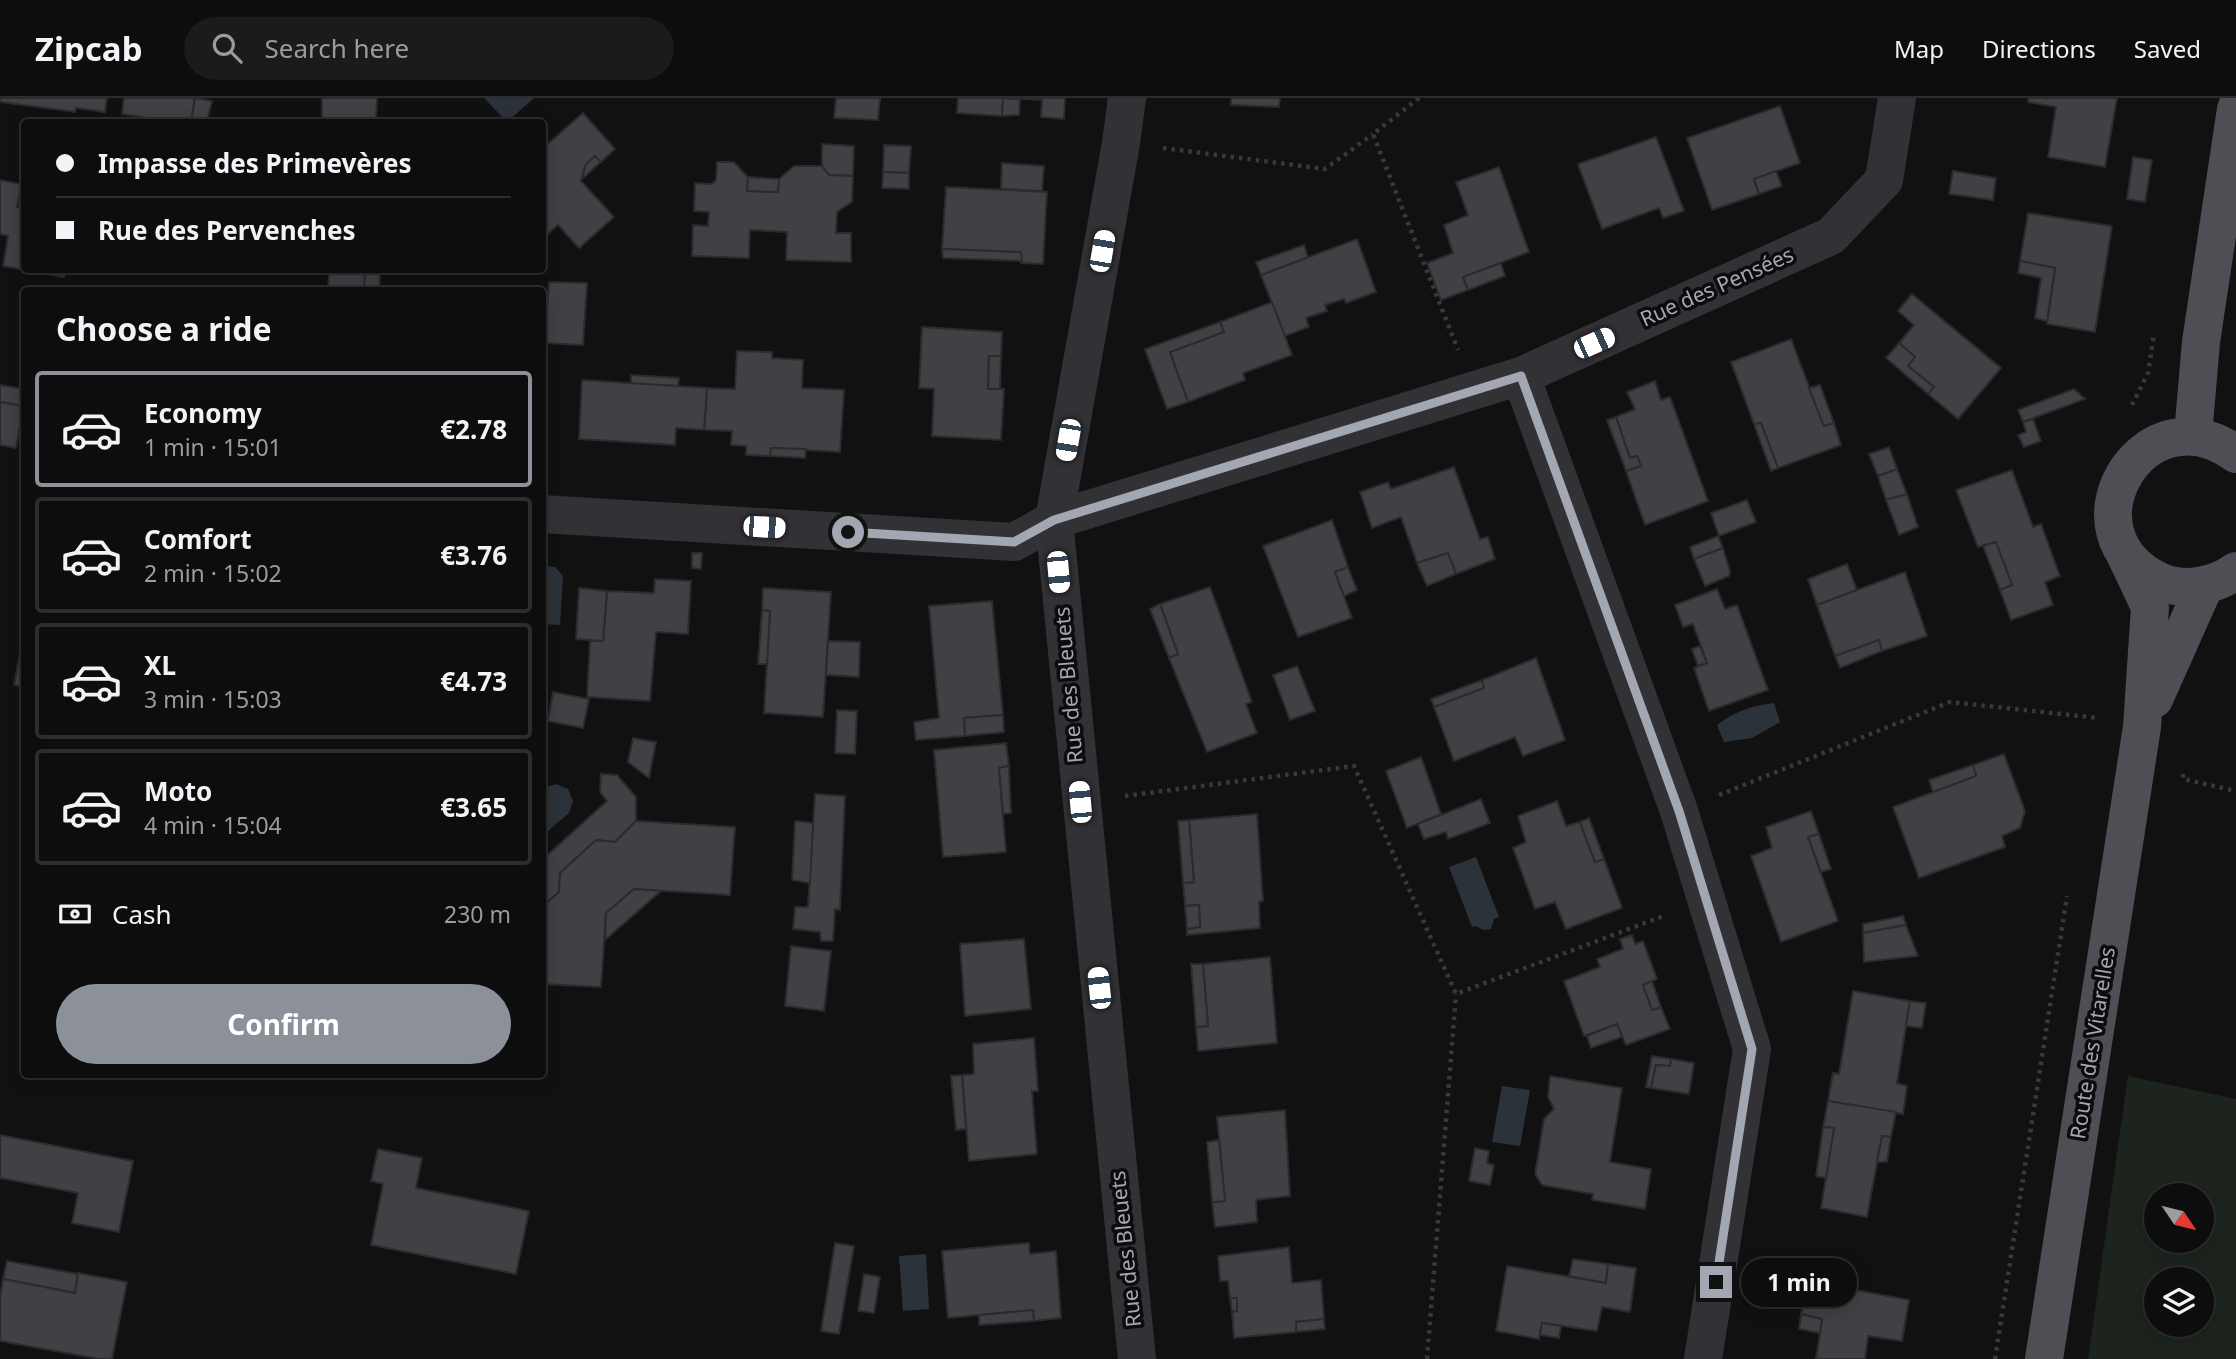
<!DOCTYPE html>
<html lang="en">
<head>
<meta charset="utf-8">
<style>
  :root { --surface:#0d0d0e; --page:#1b1b1c; --text:#f1f3f6; --muted:#9a9c9e; --line:#2d2d2e; --accent:#8c9099 }
  body { margin:0; font-family:"Noto Sans",sans-serif; background:var(--page); color:var(--text); height:100vh; display:flex; flex-direction:column; font-size:26px; white-space:nowrap }
  * { box-sizing:border-box; margin:0 }
  p { font-size:23px; color:var(--muted) }
  .icon { flex:none; width:38px; height:38px; fill:none; stroke:currentColor; stroke-width:2; stroke-linecap:round; stroke-linejoin:round }
  .map { position:relative; flex:1; overflow:hidden }
  .panel { position:absolute; left:21px; top:189px; width:525px; height:791px; display:flex; flex-direction:column; background:var(--surface); border-radius:7px; box-shadow:0 4px 18px #0003,0 0 0 2px var(--line) }
  .panel>* { flex:none }
  .hud { position:absolute; left:21px; top:21px; width:525px; height:154px; border-radius:7px; box-shadow:0 4px 18px #0003,0 0 0 2px var(--line); display:grid; align-content:center; height:154px; padding:0 35px; background:var(--surface) }
  .needle { width:46px; rotate:125deg }
  .fabs { position:absolute; left:2144px; top:1085px; display:grid; gap:14px }
  .fabs a { display:grid; place-items:center; width:70px; height:70px; border-radius:50%; background:var(--surface); box-shadow:0 4px 18px #0003,0 0 0 2px var(--line); font-size:35px }
  .end { position:absolute; width:32px; height:32px; margin:-16px; border:9px solid #a3a7b1; background:#111; box-shadow:0 0 0 4px #111 }
  .from { border-radius:50% }
  .bubble { position:absolute; height:49px; border-radius:24px; background:var(--surface); box-shadow:0 4px 18px #0003,0 0 0 2px var(--line); font-size:23px; font-weight:700; line-height:49px; text-align:center }
  .car { position:absolute; width:21px; height:42px; margin:-21px -10px; border-radius:9px; box-shadow:0 0 5px 2px #0007; background:linear-gradient(#fff 24%,#345 0 40%,#fff 0 76%,#345 0 86%,#fff 0) }
  .hud b { display:flex; align-items:center; gap:24px; height:66px; font-size:26px }
  .hud b+b { border-top:2px solid var(--line) }
  .hud i { width:18px; height:18px; background:var(--text) }
  ul { padding:0; list-style:none }
  li { display:flex; align-items:center; gap:21px; height:116px; margin:0 14px 10px; padding:0 21px; border:4px solid var(--line); border-radius:7px }
  li div { flex:1 }
  li b { display:block; font-size:26px }
  li em { font-style:normal; font-weight:700 }
  li.selected { border-color:var(--accent) }
  li>.icon { width:63px; height:63px; stroke-width:1.5 }
  h2 { padding:0 35px; font-size:32px; line-height:84px }
  .pay { display:flex; align-items:center; gap:18px; height:77px; padding:0 35px; font-size:26px }
  .pay p { margin-inline-start:auto }
  .action { display:flex; gap:14px; margin-top:auto; padding:14px 35px }
  .action a { flex:1; height:80px; border-radius:42px; background:var(--accent); color:#fff; font-size:28px; font-weight:700; line-height:80px; text-align:center }
  header { display:flex; align-items:center; gap:42px; box-sizing:border-box; height:98px; padding:0 35px; background:var(--surface); border-bottom:2px solid var(--line) }
  header strong { font-size:33px }
  nav { display:flex; gap:38px; margin-inline-start:auto; font-size:24px }
  .search { width:490px; height:63px; background:var(--page); display:flex; align-items:center; gap:18px; box-sizing:border-box; padding:0 24px; border-radius:38px; color:var(--muted); font-size:26px }
  .map>svg:first-child { display:block }
  .green { fill:#1d241e; fill-rule:evenodd }
  .water { fill:#2c3239 }
  .building { fill:#404145; stroke:#2b2b2e; stroke-width:2 }
  .lines { fill:none; stroke-linecap:round; stroke-linejoin:round }
  .path { stroke:#38393d; stroke-width:4.5; stroke-dasharray:3.5 5; stroke-linecap:butt }
  .minor { stroke:#323236; stroke-width:38 }
  .major { stroke:#4e4f55; stroke-width:38 }
  .route { stroke:#a3a7b1; stroke-width:9 }
  .labels { text-anchor:middle; stroke-width:7; stroke-linejoin:round; paint-order:stroke }
  .street-label { font-size:21px; fill:#a3a7b1; stroke:#0c0c0d }
</style>
</head>
<body>
<header>
<strong>Zipcab</strong>
<div class="search"><svg class="icon" aria-label="search" viewBox="0 0 24 24"><circle cx="10" cy="10" r="6"/><path d="M15 15l6 6"/></svg>Search here</div>
<nav><a>Map</a><a>Directions</a><a>Saved</a></nav>
</header>
<div class="map">
<svg width="2236" height="1261" viewBox="0 0 2236 1261">
  <rect width="100%" height="100%" fill="#111112"/>
  <!-- green -->
  <path class="green" d="M2128 978 2236 1001V1261H2088ZM2156 1097H2202V1143H2156ZM2156 1181H2202V1227H2156Z"/>
  <!-- water -->
  <g class="water">
    <polygon points="486,0 534,0 507,24 485,1"/>
    <polygon points="544,468 555,469 563,478 560,527 543,526"/>
    <path d="M1774 605 1780 624 1752 640 1724 644 1717 627C1735 613 1751 608 1774 605Z"/>
    <polygon points="556,686 568,691 573,703 569,715 543,737 543,690"/>
    <polygon points="1476,759 1499,819 1494,821 1491,831 1483,832 1476,828 1472,829 1449,769"/>
    <polygon points="1502,988 1530,992 1520,1048 1492,1044"/>
    <polygon points="926,1156 929,1211 903,1213 899,1158"/>
  </g>
  <!-- building -->
  <g class="building">
    <polygon points="0,0 107,0 105,14 76,10 75,14 0,4"/>
    <polygon points="124,0 195,0 191,24 171,24 122,16"/>
    <polygon points="195,0 212,3 207,24 191,24"/>
    <polygon points="322,0 377,0 376,23 322,21"/>
    <polygon points="836,0 880,0 878,22 834,20"/>
    <polygon points="958,0 1003,0 1002,18 957,15"/>
    <polygon points="1003,0 1020,1 1019,17 1002,18"/>
    <polygon points="1008,0 1065,0 1064,21 1041,19 1042,2"/>
    <polygon points="1231,0 1280,0 1279,9 1231,7"/>
    <polygon points="2029,0 2117,0 2105,69 2048,59 2056,9 2028,4"/>
    <polygon points="1780,8 1800,65 1754,81 1759,96 1712,112 1687,40"/>
    <polygon points="583,15 615,51 601,64 595,58 586,66 581,83 614,119 579,150 558,127 542,141 542,51"/>
    <polygon points="135,18 166,24 134,24"/>
    <polygon points="337,22 376,23 400,24 337,24"/>
    <polygon points="1656,39 1684,113 1663,120 1659,110 1602,131 1578,66"/>
    <polygon points="822,46 854,48 853,78 829,77 822,68"/>
    <polygon points="884,47 911,48 909,75 883,74"/>
    <polygon points="595,58 601,64 582,81 586,66"/>
    <polygon points="2133,59 2152,62 2145,104 2127,101"/>
    <polygon points="717,64 734,64 748,79 747,93 778,94 779,81 794,68 822,68 829,77 853,78 852,104 837,114 836,135 851,135 851,164 786,162 787,134 750,132 749,160 692,158 693,127 708,128 709,114 694,113 695,85 712,86 716,82"/>
    <polygon points="1002,65 1044,68 1042,93 1001,91"/>
    <polygon points="1499,69 1529,154 1463,179 1468,192 1441,202 1427,165 1453,155 1444,127 1468,117 1456,84"/>
    <polygon points="1776,73 1782,88 1759,96 1754,81"/>
    <polygon points="1953,73 1996,80 1993,102 1949,96"/>
    <polygon points="883,74 909,75 909,91 882,90"/>
    <polygon points="748,79 779,81 778,94 747,93"/>
    <polygon points="0,82 21,86 17,109 24,110 24,172 65,172 64,179 3,168 8,138 0,136"/>
    <polygon points="946,89 1047,94 1043,166 1021,165 1021,154 942,151"/>
    <polygon points="2028,115 2112,128 2095,234 2047,226 2055,170 2020,163"/>
    <polygon points="1357,141 1376,194 1346,205 1344,201 1325,207 1327,213 1306,220 1309,229 1285,238 1261,177"/>
    <polygon points="1304,147 1308,159 1261,177 1256,164"/>
    <polygon points="942,151 1021,154 1022,163 943,160"/>
    <polygon points="2020,163 2055,170 2047,223 2035,220 2041,180 2018,175"/>
    <polygon points="1501,165 1505,178 1468,192 1463,179"/>
    <polygon points="329,175 365,175 364,192 328,192"/>
    <polygon points="365,175 380,176 379,192 364,192"/>
    <polygon points="549,184 587,185 583,247 545,245"/>
    <polygon points="1912,196 2001,270 1958,321 1928,296 1934,289 1908,268 1915,259 1899,245 1914,227 1898,213"/>
    <polygon points="1272,204 1292,257 1243,275 1245,282 1188,304 1170,254 1224,234 1220,224"/>
    <polygon points="1220,224 1224,234 1170,254 1188,304 1167,311 1145,251"/>
    <polygon points="922,229 1002,234 1001,258 989,258 988,291 1004,291 1001,342 932,338 934,291 919,290"/>
    <polygon points="1791,241 1824,328 1834,325 1841,347 1778,370 1761,325 1754,326 1731,264"/>
    <polygon points="1899,245 1915,259 1908,268 1934,289 1928,296 1886,260"/>
    <polygon points="737,253 772,254 772,260 803,262 802,290 844,292 840,354 771,350 770,358 746,357 746,348 731,347 732,333 704,332 707,290 735,291"/>
    <polygon points="989,258 1001,258 1000,291 988,291"/>
    <polygon points="631,277 679,280 678,288 631,286"/>
    <polygon points="582,282 707,290 704,332 676,330 675,347 579,341"/>
    <polygon points="1655,283 1661,302 1670,299 1708,403 1645,427 1626,373 1641,368 1637,358 1630,360 1616,319 1635,311 1627,294"/>
    <polygon points="0,287 24,291 24,308 0,304"/>
    <polygon points="1820,287 1834,325 1824,328 1809,290"/>
    <polygon points="2074,291 2085,301 2023,324 2018,312"/>
    <polygon points="0,304 24,308 24,317 22,316 16,350 0,347"/>
    <polygon points="1616,319 1630,360 1637,358 1641,368 1626,373 1607,322"/>
    <polygon points="2033,321 2041,343 2024,349 2018,337 2026,334 2023,324"/>
    <polygon points="1761,325 1778,370 1771,373 1754,326"/>
    <polygon points="1889,349 1897,371 1878,378 1869,356"/>
    <polygon points="771,350 806,351 805,360 770,358"/>
    <polygon points="1454,369 1480,441 1488,439 1495,461 1456,476 1448,455 1417,465 1401,419 1372,430 1360,394 1388,384 1391,391"/>
    <polygon points="1897,371 1907,396 1886,402 1878,378"/>
    <polygon points="2012,372 2033,429 2041,426 2060,478 2045,484 2053,507 2011,522 2000,492 2012,487 1996,444 1978,449 1956,392"/>
    <polygon points="1907,396 1918,429 1899,437 1886,402"/>
    <polygon points="1747,402 1756,424 1719,438 1711,415"/>
    <polygon points="1332,422 1348,469 1335,474 1352,520 1298,539 1263,448"/>
    <polygon points="1718,438 1723,450 1694,461 1690,449"/>
    <polygon points="1996,444 2012,487 2000,492 1983,448"/>
    <polygon points="1723,450 1730,473 1729,478 1705,488 1694,461"/>
    <polygon points="692,455 702,455 701,471 692,470"/>
    <polygon points="1448,455 1456,476 1427,488 1417,465"/>
    <polygon points="1847,466 1857,492 1817,507 1808,481"/>
    <polygon points="1348,469 1357,492 1344,498 1335,474"/>
    <polygon points="1905,474 1927,538 1882,553 1879,542 1835,558 1817,507"/>
    <polygon points="655,481 691,483 688,536 656,534 650,603 587,599 590,543 603,543 607,493 654,495"/>
    <polygon points="1210,489 1252,604 1246,606 1257,635 1207,654 1169,560 1178,556 1160,506"/>
    <polygon points="579,490 607,493 603,543 576,541"/>
    <polygon points="763,490 831,494 823,619 764,615 770,513 762,512"/>
    <polygon points="1717,491 1725,511 1737,507 1768,592 1709,613 1694,570 1707,565 1693,526 1683,529 1675,507"/>
    <polygon points="992,503 1003,617 964,620 965,638 916,642 914,624 939,620 929,508"/>
    <polygon points="1160,506 1178,556 1169,560 1150,511"/>
    <polygon points="762,512 770,513 767,566 758,566"/>
    <polygon points="1879,542 1882,553 1840,570 1835,558"/>
    <polygon points="828,543 860,544 859,579 826,577"/>
    <polygon points="22,544 24,545 24,589 14,587"/>
    <polygon points="1700,548 1707,565 1698,568 1692,551"/>
    <polygon points="1536,560 1565,642 1523,658 1515,639 1454,663 1434,609 1484,590 1482,582"/>
    <polygon points="1297,568 1315,613 1290,622 1273,577"/>
    <polygon points="1482,582 1484,590 1434,609 1431,601"/>
    <polygon points="553,594 589,601 583,630 548,623"/>
    <polygon points="837,612 857,613 855,656 835,655"/>
    <polygon points="1003,617 1004,634 965,638 964,620"/>
    <polygon points="633,640 656,644 649,680 628,664"/>
    <polygon points="1006,645 1009,668 999,670 1006,754 943,759 934,652"/>
    <polygon points="2004,656 2025,713 2020,730 2002,738 2005,749 1919,780 1893,709 1976,678 1973,667"/>
    <polygon points="1421,659 1441,716 1407,730 1386,673"/>
    <polygon points="1973,667 1976,678 1933,694 1929,682"/>
    <polygon points="1009,668 1011,715 1003,716 999,670"/>
    <polygon points="601,676 617,677 636,699 636,723 615,744 596,742 560,775 559,794 542,809 542,762 607,703 600,694"/>
    <polygon points="815,696 845,698 840,812 835,811 833,843 821,843 820,834 793,831 795,809 808,809"/>
    <polygon points="1481,701 1490,725 1448,741 1446,734 1424,741 1418,726"/>
    <polygon points="1557,703 1566,728 1580,724 1595,764 1604,761 1622,810 1566,831 1555,804 1535,811 1513,750 1526,744 1518,718"/>
    <polygon points="1811,713 1819,736 1808,739 1838,823 1781,844 1751,758 1772,750 1766,729"/>
    <polygon points="1257,716 1263,803 1259,804 1260,830 1187,837 1187,831 1200,829 1199,807 1185,808 1183,785 1194,784 1189,722"/>
    <polygon points="1589,720 1604,761 1595,764 1580,724"/>
    <polygon points="1189,722 1194,784 1183,785 1178,723"/>
    <polygon points="636,723 735,729 730,797 634,791 606,815 601,889 542,886 542,809 559,794 560,775 596,742 615,744"/>
    <polygon points="795,723 813,725 810,785 792,782"/>
    <polygon points="1819,736 1831,771 1821,774 1808,739"/>
    <polygon points="634,791 661,793 605,842 606,815"/>
    <polygon points="1199,807 1200,829 1187,831 1185,808"/>
    <polygon points="1903,818 1906,827 1863,835 1863,826"/>
    <polygon points="1906,827 1918,858 1864,864 1863,835"/>
    <polygon points="1632,837 1635,846 1643,843 1657,881 1643,887 1652,912 1661,909 1670,931 1626,947 1617,926 1584,938 1564,883 1600,869 1597,861 1623,851 1620,841"/>
    <polygon points="1024,841 1031,911 965,918 960,846"/>
    <polygon points="791,848 831,853 824,913 785,908"/>
    <polygon points="1270,859 1277,945 1198,953 1196,929 1208,928 1203,866"/>
    <polygon points="1191,866 1203,866 1208,928 1196,929"/>
    <polygon points="1652,883 1661,909 1652,912 1643,887"/>
    <polygon points="1853,893 1910,903 1897,985 1907,988 1903,1016 1828,1003 1833,975 1839,976"/>
    <polygon points="1910,903 1926,905 1922,930 1906,928"/>
    <polygon points="1617,926 1622,939 1591,950 1587,938"/>
    <polygon points="1034,940 1038,993 1032,993 1037,1056 969,1063 962,977 974,976 973,946"/>
    <polygon points="1652,958 1671,961 1670,968 1656,967 1651,990 1646,989"/>
    <polygon points="1671,961 1694,965 1689,996 1651,990 1656,967 1670,968"/>
    <polygon points="962,977 966,1031 956,1032 951,978"/>
    <polygon points="1550,978 1622,990 1610,1064 1651,1071 1645,1111 1592,1102 1593,1096 1542,1087 1535,1076 1544,1021 1554,1011 1548,999"/>
    <polygon points="1828,1003 1896,1014 1891,1039 1882,1038 1867,1119 1821,1110 1834,1030 1823,1029"/>
    <polygon points="1285,1012 1290,1098 1256,1102 1257,1124 1215,1129 1212,1104 1225,1103 1217,1019"/>
    <polygon points="1823,1029 1834,1030 1826,1080 1816,1078"/>
    <polygon points="0,1037 133,1063 119,1134 72,1125 78,1095 0,1080"/>
    <polygon points="1882,1038 1891,1039 1887,1064 1877,1064"/>
    <polygon points="1219,1042 1225,1103 1212,1104 1207,1044"/>
    <polygon points="1475,1050 1489,1053 1487,1065 1494,1067 1490,1087 1469,1083"/>
    <polygon points="378,1051 422,1060 416,1090 529,1113 516,1176 371,1147 383,1086 371,1083"/>
    <polygon points="835,1145 854,1148 839,1236 821,1233"/>
    <polygon points="1029,1145 1030,1156 1056,1153 1061,1220 1034,1223 1033,1212 948,1220 942,1153"/>
    <polygon points="1289,1149 1292,1185 1321,1182 1324,1221 1296,1224 1296,1234 1234,1240 1232,1214 1237,1213 1237,1200 1230,1200 1228,1183 1220,1183 1218,1158"/>
    <polygon points="1573,1161 1608,1166 1606,1185 1569,1178"/>
    <polygon points="7,1163 78,1176 75,1195 3,1181"/>
    <polygon points="1608,1166 1636,1170 1630,1214 1602,1209 1597,1233 1542,1225 1539,1241 1496,1233 1507,1168 1606,1185"/>
    <polygon points="78,1175 127,1184 112,1261 99,1261 0,1243 0,1200 3,1181 75,1195"/>
    <polygon points="864,1176 880,1179 874,1215 858,1213"/>
    <polygon points="1808,1183 1909,1202 1902,1243 1868,1238 1865,1261 1816,1261 1822,1221 1801,1216"/>
    <polygon points="1230,1200 1237,1200 1237,1213 1232,1214"/>
    <polygon points="1033,1212 1034,1223 979,1227 979,1217"/>
    <polygon points="1801,1216 1822,1221 1820,1235 1799,1231"/>
    <polygon points="1324,1221 1325,1231 1296,1234 1296,1224"/>
    <polygon points="1542,1225 1561,1228 1559,1240 1540,1237"/>
  </g>
  <g class="lines">
    <!-- path -->
    <g class="path">
      <polyline points="1419,0 1373,36 1458,252"/>
      <polyline points="1163,50 1325,71 1373,36"/>
      <polyline points="2132,307 2148,275 2154,236"/>
      <polyline points="2183,676 2183,681 2236,693"/>
      <polyline points="1719,697 1950,604 2098,620"/>
      <polyline points="1125,698 1354,668 1456,896 1666,817"/>
      <polyline points="1427,1261 1456,896"/>
      <polyline points="1995,1261 2067,798"/>
    </g>
    <!-- minor -->
    <g class="minor">
      <polyline points="1127,0 1121,45 1054,422 1137,1261"/>
      <polyline points="1521,278 1679,713 1752,951 1703,1261"/>
      <polyline points="542,416 1014,444 1054,422 1521,278 1831,138 1884,82 1897,0"/>
    </g>
    <!-- major -->
    <g class="major">
      <polyline points="2193,337 2201,244 2236,11"/>
      <path d="M2236 356C2143 288 2056 437 2161 484 2185 494 2215 488 2236 473"/>
      <polyline points="2154,601 2204,489"/>
      <polyline points="2044,1261 2142,629 2150,509 2125,456"/>
    </g>
  </g>
  <g class="lines">
    <!-- route -->
    <polyline class="route" points="848,434 1014,444 1054,422 1521,278 1679,713 1752,951 1716,1184"/>
  </g>
  <g class="labels">
    <!-- street labels -->
    <g class="street-label">
      <text transform="translate(1717 189) rotate(-24)" y="7">Rue des Pensées</text>
      <text transform="translate(1069 587) rotate(-95)" y="7">Rue des Bleuets</text>
      <text transform="translate(2093 945) rotate(-81)" y="7">Route des Vitarelles</text>
      <text transform="translate(1126 1151) rotate(-96)" y="7">Rue des Bleuets</text>
    </g>
  </g>
</svg>
<div class="fabs">
<a><svg class="needle" viewBox="-14 -14 28 28"><path d="M0-13l5 13h-10z" fill="#e53935"/><path d="M0 13l5-13h-10z" fill="#9a9c9e"/></svg></a>
<a><svg class="icon" aria-label="layers" viewBox="0 0 24 24"><path d="M12 4l9 5-9 5-9-5zM3 14l9 5 9-5"/></svg></a>
</div>
<i class="end from" style="left:848px;top:434px"></i>
<i class="end" style="left:1716px;top:1184px"></i>
<div class="bubble" style="left:1741px;top:1160px;width:116px">1 min</div>
<i class="car" style="left:1102px;top:153px;rotate:10deg"></i>
<i class="car" style="left:1594px;top:245px;rotate:66deg"></i>
<i class="car" style="left:1068px;top:342px;rotate:190deg"></i>
<i class="car" style="left:764px;top:429px;rotate:93deg"></i>
<i class="car" style="left:1058px;top:474px;rotate:175deg"></i>
<i class="car" style="left:1080px;top:704px;rotate:355deg"></i>
<i class="car" style="left:1099px;top:890px;rotate:354deg"></i>
<div class="hud">
<b><i class="from"></i>Impasse des Primevères</b>
<b><i></i>Rue des Pervenches</b>
</div>
<section class="panel">
<h2>Choose a ride</h2>
<ul>
<li class="selected"><svg class="icon" aria-label="car" viewBox="0 0 24 24"><path d="M5 17H2v-5l4-1 3-4h7l3 4 3 1v5h-3M9 17h6M6 11h13"/><circle cx="7" cy="17" r="2"/><circle cx="17" cy="17" r="2"/></svg><div><b>Economy</b><p>1 min · 15:01</p></div><em>€2.78</em></li>
<li><svg class="icon" aria-label="car" viewBox="0 0 24 24"><path d="M5 17H2v-5l4-1 3-4h7l3 4 3 1v5h-3M9 17h6M6 11h13"/><circle cx="7" cy="17" r="2"/><circle cx="17" cy="17" r="2"/></svg><div><b>Comfort</b><p>2 min · 15:02</p></div><em>€3.76</em></li>
<li><svg class="icon" aria-label="car" viewBox="0 0 24 24"><path d="M5 17H2v-5l4-1 3-4h7l3 4 3 1v5h-3M9 17h6M6 11h13"/><circle cx="7" cy="17" r="2"/><circle cx="17" cy="17" r="2"/></svg><div><b>XL</b><p>3 min · 15:03</p></div><em>€4.73</em></li>
<li><svg class="icon" aria-label="car" viewBox="0 0 24 24"><path d="M5 17H2v-5l4-1 3-4h7l3 4 3 1v5h-3M9 17h6M6 11h13"/><circle cx="7" cy="17" r="2"/><circle cx="17" cy="17" r="2"/></svg><div><b>Moto</b><p>4 min · 15:04</p></div><em>€3.65</em></li>
</ul>
<div class="pay"><svg class="icon" aria-label="cash" viewBox="0 0 24 24"><path d="M3 7h18v10H3z"/><circle cx="12" cy="12" r="2"/></svg>Cash<p>230 m</p></div>
<div class="action"><a>Confirm</a></div>
</section>
</div>
</body>
</html>
